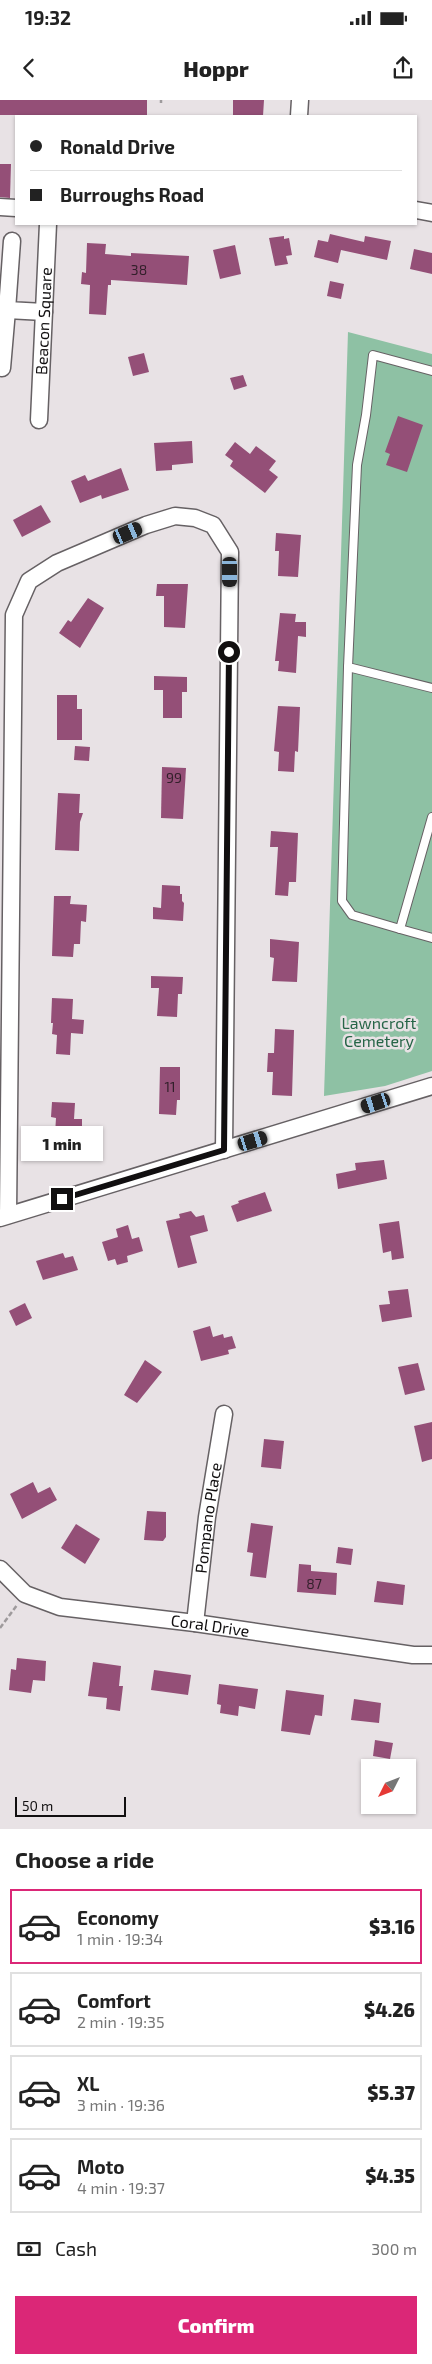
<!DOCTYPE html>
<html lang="en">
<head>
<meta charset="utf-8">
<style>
  :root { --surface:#fff; --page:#f6f6f6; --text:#222; --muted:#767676; --line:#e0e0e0; --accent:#db2777 }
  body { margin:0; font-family:"Exo 2",sans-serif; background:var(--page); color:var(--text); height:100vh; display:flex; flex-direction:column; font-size:19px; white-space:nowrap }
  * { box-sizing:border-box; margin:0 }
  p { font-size:16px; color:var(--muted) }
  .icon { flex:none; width:28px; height:28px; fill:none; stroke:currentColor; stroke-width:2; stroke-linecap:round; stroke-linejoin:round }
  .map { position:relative; height:1729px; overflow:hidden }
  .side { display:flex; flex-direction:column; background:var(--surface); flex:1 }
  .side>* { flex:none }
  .top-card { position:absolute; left:15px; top:15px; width:402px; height:110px; border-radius:0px; box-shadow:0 1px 4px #0004; display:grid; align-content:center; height:110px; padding:0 15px; background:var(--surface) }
  .needle { width:32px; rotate:228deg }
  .buttons { position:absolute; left:361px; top:1659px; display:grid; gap:10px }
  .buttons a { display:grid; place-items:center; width:55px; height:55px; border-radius:0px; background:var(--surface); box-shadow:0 1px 4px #0004; font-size:25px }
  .scale { position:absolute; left:15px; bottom:12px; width:111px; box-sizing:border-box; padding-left:5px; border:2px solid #110f10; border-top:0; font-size:14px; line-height:18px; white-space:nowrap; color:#110f10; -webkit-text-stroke:4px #e8e2e5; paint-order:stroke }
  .end { position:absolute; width:22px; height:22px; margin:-11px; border:6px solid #110f10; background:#fff; box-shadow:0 0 0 2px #fff }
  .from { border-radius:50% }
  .bubble { position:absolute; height:35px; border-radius:0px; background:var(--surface); box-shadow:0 1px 4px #0004; font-size:16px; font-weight:800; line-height:35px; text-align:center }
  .car { position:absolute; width:15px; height:30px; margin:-15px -8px; border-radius:6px; box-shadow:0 0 4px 1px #0007; background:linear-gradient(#222 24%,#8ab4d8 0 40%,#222 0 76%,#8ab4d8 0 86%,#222 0) }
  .top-card b { display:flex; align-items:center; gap:18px; height:48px; font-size:19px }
  .top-card b+b { border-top:1px solid var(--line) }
  .top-card i { width:12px; height:12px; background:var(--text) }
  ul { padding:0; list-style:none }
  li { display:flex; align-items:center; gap:15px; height:75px; margin:0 10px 8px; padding:0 5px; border:2px solid var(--line); border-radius:0px }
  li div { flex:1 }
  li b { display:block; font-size:19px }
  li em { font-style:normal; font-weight:800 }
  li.selected { border-color:var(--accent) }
  li>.icon { width:45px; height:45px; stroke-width:1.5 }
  h2 { padding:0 15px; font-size:22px; line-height:60px }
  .pay { display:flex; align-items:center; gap:12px; height:55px; padding:0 15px; font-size:19px }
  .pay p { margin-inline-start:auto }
  .button { display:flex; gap:10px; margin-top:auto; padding:10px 15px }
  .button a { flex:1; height:58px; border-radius:0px; background:var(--accent); color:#fff; font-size:20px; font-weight:800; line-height:58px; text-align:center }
  .status { display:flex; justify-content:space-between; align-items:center; height:35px; padding:0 25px; background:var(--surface); direction:ltr }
  .status svg { height:14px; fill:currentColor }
  header { display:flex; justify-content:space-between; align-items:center; height:65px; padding:0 15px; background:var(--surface); font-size:22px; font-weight:800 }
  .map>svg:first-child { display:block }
  .green { fill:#8ec1a4 }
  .building { fill:#944f77 }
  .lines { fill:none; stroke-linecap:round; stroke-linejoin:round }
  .lane-casing { stroke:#666164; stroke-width:10 }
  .street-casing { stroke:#666164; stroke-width:19 }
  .path { stroke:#9e9a9c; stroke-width:2.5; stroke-dasharray:5 2.5; stroke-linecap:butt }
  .lane { stroke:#fff; stroke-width:8 }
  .street { stroke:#fff; stroke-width:16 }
  .route { stroke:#110f10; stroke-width:6 }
  .labels { text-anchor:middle; stroke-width:5; stroke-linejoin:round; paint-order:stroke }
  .number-label { font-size:14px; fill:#321f2a }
  .street-label { font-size:16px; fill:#110f10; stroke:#e8e2e5 }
  .park-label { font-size:16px; fill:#266547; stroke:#e8e2e5 }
</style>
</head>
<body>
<div class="status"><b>19:32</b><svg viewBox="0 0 49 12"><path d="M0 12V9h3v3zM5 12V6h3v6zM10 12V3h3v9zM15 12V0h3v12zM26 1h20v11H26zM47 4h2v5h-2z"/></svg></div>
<header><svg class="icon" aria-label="back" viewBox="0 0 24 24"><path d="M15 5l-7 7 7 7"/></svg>Hoppr<svg class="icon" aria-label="share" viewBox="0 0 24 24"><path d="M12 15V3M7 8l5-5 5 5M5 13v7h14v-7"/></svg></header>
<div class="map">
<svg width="432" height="1729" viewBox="0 0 432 1729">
  <rect width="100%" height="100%" fill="#e8e2e5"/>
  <!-- green -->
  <polygon class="green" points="348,232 432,254 432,971 385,986 324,996"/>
  <!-- building -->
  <g class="building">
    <rect x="0" y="0" width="147" height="15"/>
    <polygon points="233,0 264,0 263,16 233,16"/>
    <polygon points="0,64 11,64 10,98 0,97"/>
    <polygon points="330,134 364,142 365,136 391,141 387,160 341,150 338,163 314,157 318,140 328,142"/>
    <polygon points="284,136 284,139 289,138 292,155 286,156 288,164 275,166 269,138"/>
    <polygon points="87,143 106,144 105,154 131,156 131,153 189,156 187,185 111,180 111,185 108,185 106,215 89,214 90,185 81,184 82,172 86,173"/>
    <polygon points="235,145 241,174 220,179 213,150"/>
    <polygon points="414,149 432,153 432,174 410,169"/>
    <polygon points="330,181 344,184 341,199 327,196"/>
    <polygon points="144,253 149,272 133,276 128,257"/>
    <polygon points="243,275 247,286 234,290 230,278"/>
    <polygon points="398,316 423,325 407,372 386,365 390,354 385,352"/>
    <polygon points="192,341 193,363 172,365 172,370 156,371 154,343"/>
    <polygon points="235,342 250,354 256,346 276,361 269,370 278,377 265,393 230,366 233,361 225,355"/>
    <polygon points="121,368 129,390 102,399 101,395 80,403 71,381 85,375 88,381"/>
    <polygon points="41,405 51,422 22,437 13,420"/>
    <polygon points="276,433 301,435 298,477 278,476 279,451 275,451"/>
    <polygon points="157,484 188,484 185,528 164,527 164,496 156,496"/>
    <polygon points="88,498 104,508 80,548 59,533 68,520 71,522"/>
    <polygon points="280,513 296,514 295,522 306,522 306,537 298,536 296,573 278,571 279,561 275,561"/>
    <polygon points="154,576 187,577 187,592 182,592 182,618 163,618 163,590 154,590"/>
    <polygon points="57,595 77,595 77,609 82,609 82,640 57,640"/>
    <polygon points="278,606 300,607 298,652 295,651 294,672 278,671 279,652 274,651"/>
    <polygon points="75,646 90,647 89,661 74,660"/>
    <polygon points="162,667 186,668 183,719 161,718"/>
    <polygon points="58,693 80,694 79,713 83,713 80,722 79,751 55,750"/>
    <polygon points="271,731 298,733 296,782 289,782 288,796 275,795 278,747 270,747"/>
    <polygon points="162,785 180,786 180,794 182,794 182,801 184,803 183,821 153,819 153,807 161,808"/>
    <polygon points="54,796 71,796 70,804 87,805 86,822 81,821 80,844 74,844 73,857 52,856"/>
    <polygon points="270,839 299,842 297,882 272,881 274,858 270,857"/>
    <polygon points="151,876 183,877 182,894 178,894 177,917 157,916 159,888 151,888"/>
    <polygon points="52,898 73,899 72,919 84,920 83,934 71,933 70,955 56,954 57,935 52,934 53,923 51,923"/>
    <polygon points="275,929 294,930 292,996 272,995 273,972 267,972 268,953 274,953"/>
    <polygon points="160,967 180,967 180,1000 177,1000 176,1015 159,1014"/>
    <polygon points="52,1002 75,1003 74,1019 82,1019 82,1034 98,1035 97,1052 54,1050 56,1018 51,1017"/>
    <polygon points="384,1060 387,1079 338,1089 336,1074 356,1070 355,1063"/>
    <polygon points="265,1092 272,1111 237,1122 231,1106 239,1103 238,1101"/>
    <polygon points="191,1111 196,1117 204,1115 208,1131 190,1136 197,1163 178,1168 166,1121 180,1118 179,1114"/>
    <polygon points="399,1121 404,1158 392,1160 391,1151 383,1153 379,1124"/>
    <polygon points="128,1125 132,1139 139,1137 143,1151 127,1156 128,1162 117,1165 115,1159 108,1161 102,1142 118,1137 116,1129"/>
    <polygon points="63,1153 65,1158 73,1156 78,1170 43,1180 36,1161"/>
    <polygon points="408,1189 412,1217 382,1222 379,1205 390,1204 388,1191"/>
    <polygon points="25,1203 32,1218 16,1226 9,1211"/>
    <polygon points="210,1226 213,1237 223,1234 224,1238 232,1236 236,1248 228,1250 229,1254 201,1261 193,1231"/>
    <polygon points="145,1260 162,1272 137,1303 124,1295"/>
    <polygon points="418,1263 425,1290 405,1295 398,1267"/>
    <polygon points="432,1322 432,1359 422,1362 414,1326"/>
    <polygon points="264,1339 284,1341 281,1369 261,1367"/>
    <polygon points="33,1382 38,1393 50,1387 57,1400 22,1419 10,1394"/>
    <polygon points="147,1411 166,1412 166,1437 163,1441 144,1440"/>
    <polygon points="251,1423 273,1426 266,1478 250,1476 253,1453 247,1452"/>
    <polygon points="76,1424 100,1439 85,1464 61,1448"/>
    <polygon points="338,1447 353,1449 351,1465 336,1463"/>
    <polygon points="299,1464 311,1465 311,1471 337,1473 336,1495 297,1492"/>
    <polygon points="377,1481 405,1485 403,1505 374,1502"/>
    <polygon points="17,1558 46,1561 45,1581 33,1580 31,1593 9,1590 11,1569 16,1570"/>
    <polygon points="93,1562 121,1566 119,1586 123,1586 120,1611 106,1609 107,1598 88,1596"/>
    <polygon points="154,1570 191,1575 188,1595 151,1590"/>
    <polygon points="219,1584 258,1589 255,1609 239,1606 238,1616 220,1613 221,1605 217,1604"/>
    <polygon points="286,1590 324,1595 322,1616 315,1615 310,1635 281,1631"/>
    <polygon points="354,1599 381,1603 379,1623 351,1620"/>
    <polygon points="375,1640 393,1643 390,1659 373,1656"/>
  </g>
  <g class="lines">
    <defs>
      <g id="lane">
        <polyline points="432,271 373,255 366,315 357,365 348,567 432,588"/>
        <polyline points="348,567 342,801 352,815 400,829 432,717"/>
        <polyline points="400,829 432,838"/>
      </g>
      <g id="street">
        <polyline points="299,16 300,0"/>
        <polyline points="0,107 16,108"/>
        <polyline points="416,110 432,113"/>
        <polyline points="12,141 7,210 44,212"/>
        <polyline points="2,268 7,210"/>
        <path id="s1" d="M39 320 48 124"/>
        <polyline points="8,1115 14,515 29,481 57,463 146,425 175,416 195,418 213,425 230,452 224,1050"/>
        <polyline points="0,1118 432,986"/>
        <path id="s2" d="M0 1469 25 1494 60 1507 195 1523 413 1555H432"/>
        <path id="s3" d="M195 1523 207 1417 224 1314"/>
      </g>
    </defs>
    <!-- lane casing -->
    <use href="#lane" class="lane-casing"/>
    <!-- street casing -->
    <use href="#street" class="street-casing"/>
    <!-- path -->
    <g class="path">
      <polyline points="161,0 161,3"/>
      <polyline points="0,1528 17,1505"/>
    </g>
    <!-- lane -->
    <use href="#lane" class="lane"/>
    <!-- street -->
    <use href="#street" class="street"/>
  </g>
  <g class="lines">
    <!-- route -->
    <polyline class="route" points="62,1099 224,1050 229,552"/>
  </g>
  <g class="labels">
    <!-- number labels -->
    <g class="number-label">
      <text x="139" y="175">38</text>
      <text x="174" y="683">99</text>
      <text x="170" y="992">11</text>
      <text x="314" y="1489">87</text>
    </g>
    <!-- street labels -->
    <g class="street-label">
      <text dy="6" stroke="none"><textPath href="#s1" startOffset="99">Beacon Square</textPath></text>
      <text dy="6" stroke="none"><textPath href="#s3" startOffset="106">Pompano Place</textPath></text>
      <text dy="6" stroke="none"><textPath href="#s2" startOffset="224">Coral Drive</textPath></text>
    </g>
    <!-- park labels -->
    <g class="park-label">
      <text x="379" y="929">Lawncroft<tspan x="379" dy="18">Cemetery</tspan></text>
    </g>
  </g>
</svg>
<div class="buttons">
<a><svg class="needle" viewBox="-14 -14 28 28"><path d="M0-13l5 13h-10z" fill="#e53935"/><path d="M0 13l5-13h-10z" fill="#767676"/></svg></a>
</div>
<div class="scale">50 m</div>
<i class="end from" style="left:229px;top:552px"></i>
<i class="end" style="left:62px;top:1099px"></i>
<div class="bubble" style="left:21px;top:1026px;width:82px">1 min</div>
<i class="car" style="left:128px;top:433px;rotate:67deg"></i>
<i class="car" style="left:230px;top:472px;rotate:180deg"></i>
<i class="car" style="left:376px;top:1003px;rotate:252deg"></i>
<i class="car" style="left:253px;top:1041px;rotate:73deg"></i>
<div class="top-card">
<b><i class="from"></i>Ronald Drive</b>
<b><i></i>Burroughs Road</b>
</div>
</div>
<section class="side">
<h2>Choose a ride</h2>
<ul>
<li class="selected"><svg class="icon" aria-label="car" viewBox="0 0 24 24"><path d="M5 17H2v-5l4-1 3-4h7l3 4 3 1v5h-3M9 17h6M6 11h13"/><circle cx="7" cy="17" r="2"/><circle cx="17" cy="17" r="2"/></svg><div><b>Economy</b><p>1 min · 19:34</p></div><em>$3.16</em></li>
<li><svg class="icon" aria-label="car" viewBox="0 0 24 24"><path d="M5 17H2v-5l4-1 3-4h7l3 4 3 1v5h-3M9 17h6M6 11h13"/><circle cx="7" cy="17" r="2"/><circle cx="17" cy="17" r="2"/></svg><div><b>Comfort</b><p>2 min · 19:35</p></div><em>$4.26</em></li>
<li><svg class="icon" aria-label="car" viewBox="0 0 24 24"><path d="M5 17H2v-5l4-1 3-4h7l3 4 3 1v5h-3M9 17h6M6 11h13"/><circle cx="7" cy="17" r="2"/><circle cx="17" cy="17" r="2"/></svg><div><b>XL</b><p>3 min · 19:36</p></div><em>$5.37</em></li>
<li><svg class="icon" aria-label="car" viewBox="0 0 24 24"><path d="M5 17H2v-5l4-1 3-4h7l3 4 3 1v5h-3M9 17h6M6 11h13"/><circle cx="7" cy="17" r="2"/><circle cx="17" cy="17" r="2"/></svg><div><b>Moto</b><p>4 min · 19:37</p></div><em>$4.35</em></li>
</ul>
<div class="pay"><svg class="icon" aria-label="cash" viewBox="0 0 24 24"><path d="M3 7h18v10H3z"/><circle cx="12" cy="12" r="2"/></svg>Cash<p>300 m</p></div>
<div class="button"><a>Confirm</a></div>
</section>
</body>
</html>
